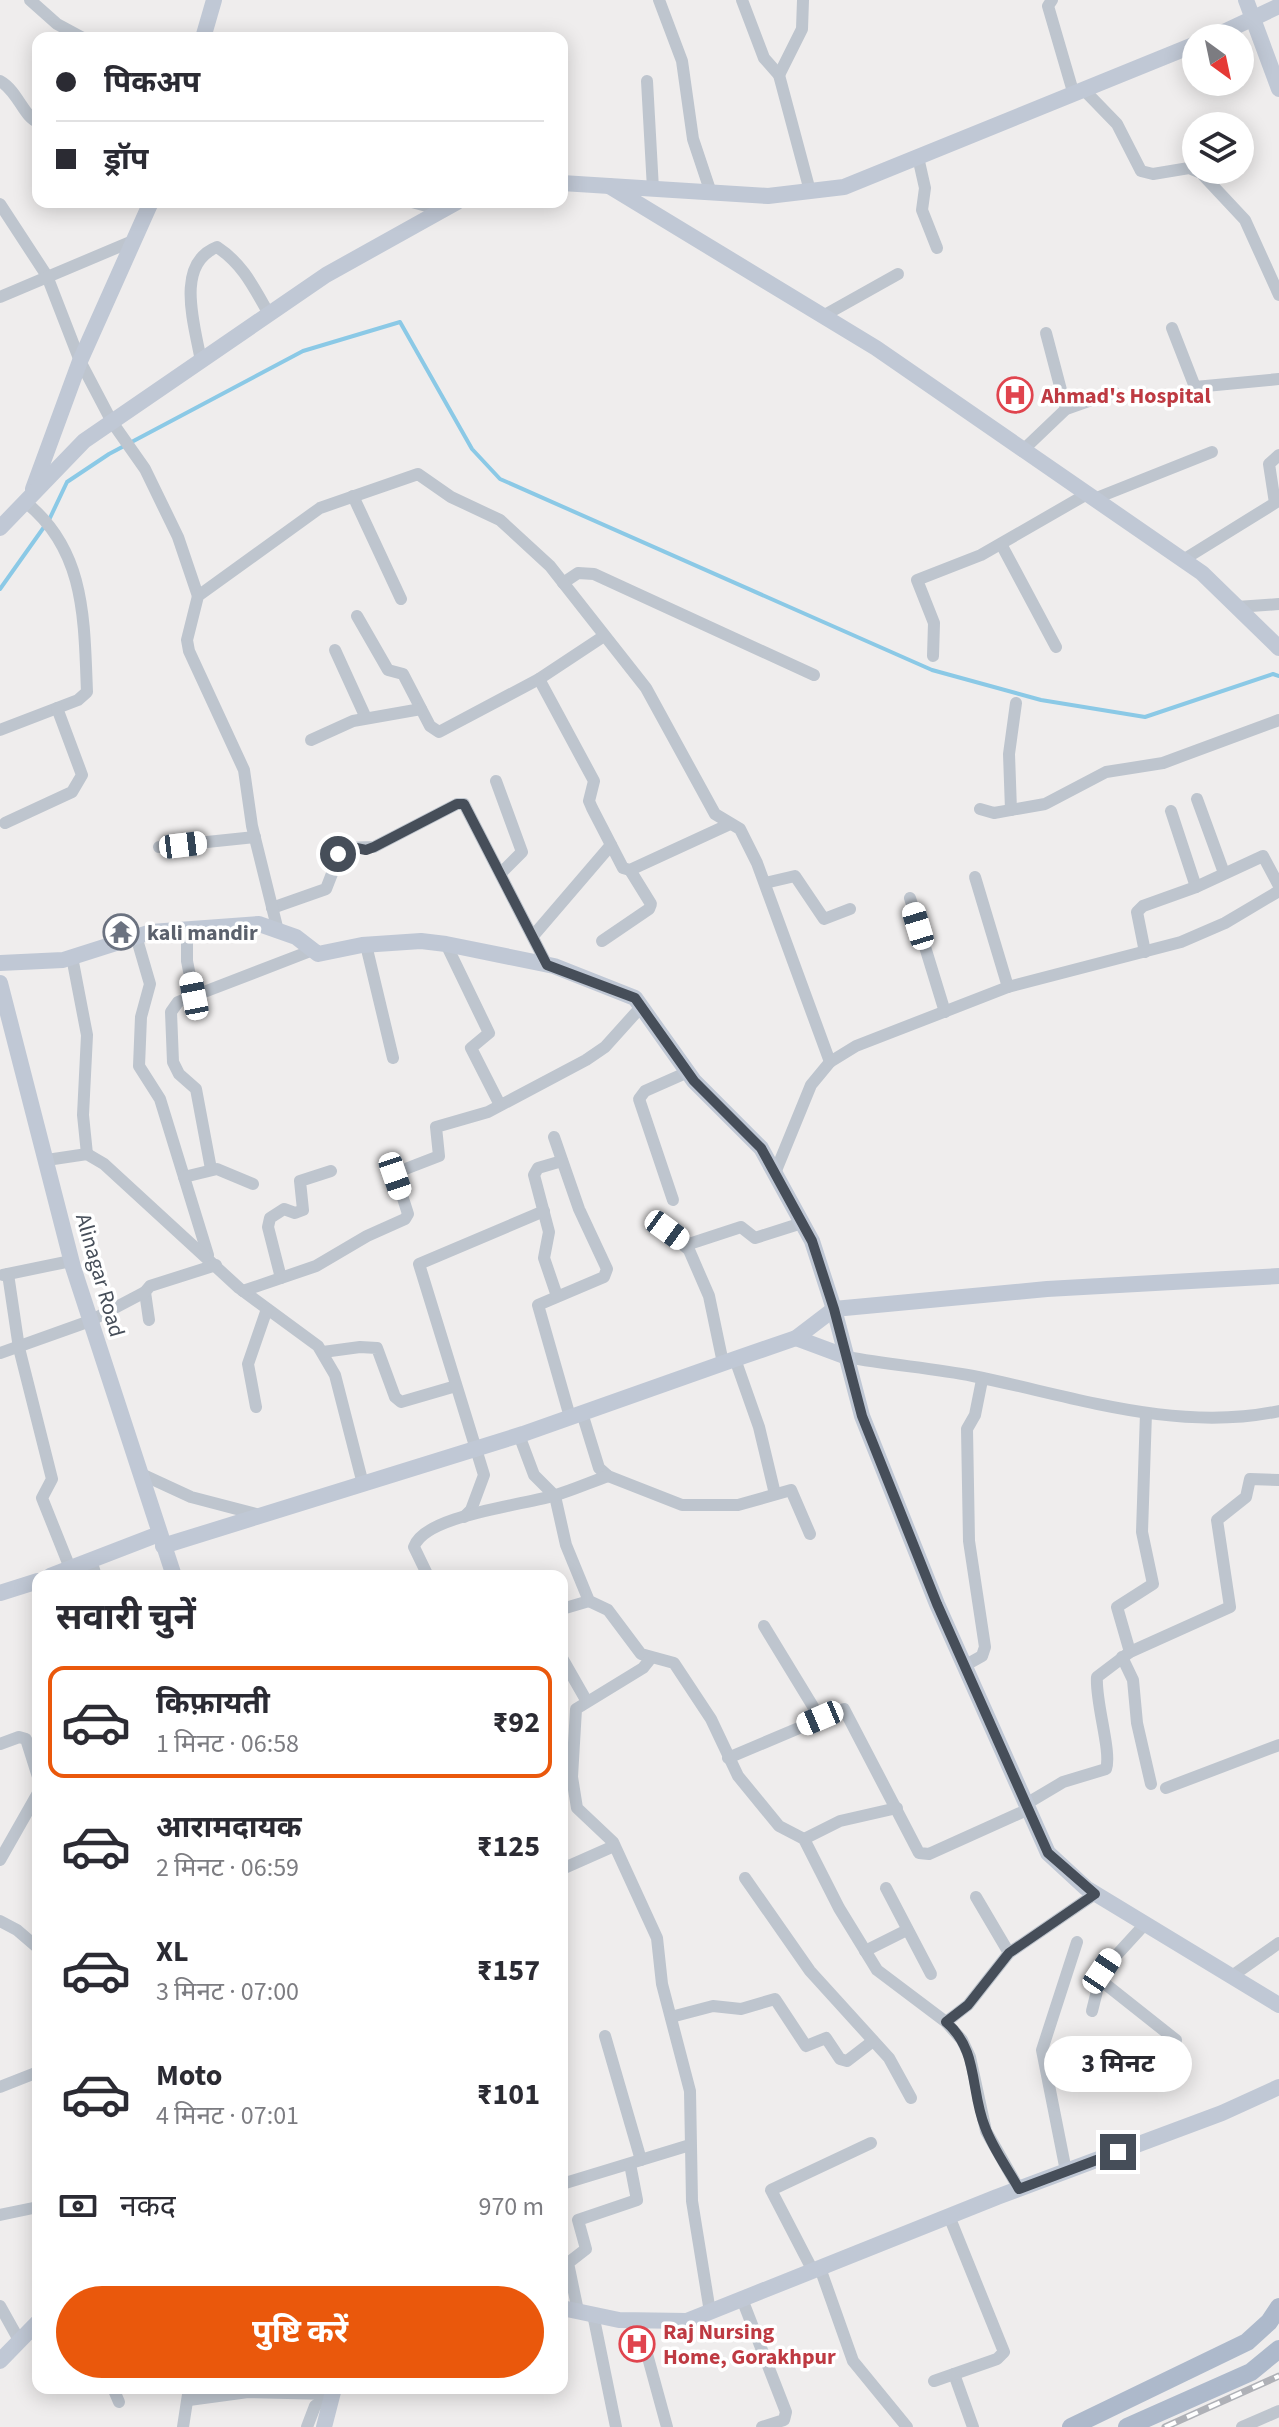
<!DOCTYPE html>
<html lang="hi">
<head>
<meta charset="utf-8">
<style>
  :root { --surface:#fff; --page:#f2f2f3; --text:#2b2b33; --muted:#7c7c81; --line:#e1e1e2; --accent:#ea580c }
  body { margin:0; font-family:"Source Sans 3","Noto Sans Devanagari",sans-serif; background:var(--page); color:var(--text); height:100vh; display:flex; flex-direction:column; font-size:30px; white-space:nowrap }
  * { box-sizing:border-box; margin:0 }
  p { font-size:26px; color:var(--muted) }
  .icon { flex:none; width:44px; height:44px; fill:none; stroke:currentColor; stroke-width:2; stroke-linecap:round; stroke-linejoin:round }
  .map { position:relative; flex:1; overflow:hidden }
  .drawer { position:absolute; left:32px; top:1570px; width:536px; height:824px; display:flex; flex-direction:column; background:var(--surface); border-radius:16px; box-shadow:0 4px 20px #0003 }
  .drawer>* { flex:none }
  .top-card { position:absolute; left:32px; top:32px; width:536px; height:176px; border-radius:16px; box-shadow:0 4px 20px #0003; display:grid; align-content:center; height:176px; padding:0 24px; background:var(--surface) }
  .needle { width:52px; rotate:147deg }
  .buttons { position:absolute; left:1182px; top:24px; display:grid; gap:16px }
  .buttons a { display:grid; place-items:center; width:72px; height:72px; border-radius:50%; background:var(--surface); box-shadow:0 4px 20px #0003; font-size:40px }
  .end { position:absolute; width:36px; height:36px; margin:-18px; border:10px solid #464e59; background:#fff; box-shadow:0 0 0 4px #fff }
  .from { border-radius:50% }
  .bubble { position:absolute; height:56px; border-radius:28px; background:var(--surface); box-shadow:0 4px 20px #0003; font-size:26px; font-weight:700; line-height:56px; text-align:center }
  .car { position:absolute; width:24px; height:48px; margin:-24px -12px; border-radius:10px; box-shadow:0 0 6px 2px #0007; background:linear-gradient(#fff 24%,#345 0 40%,#fff 0 76%,#345 0 86%,#fff 0) }
  .top-card b { display:flex; align-items:center; gap:28px; height:76px; font-size:30px }
  .top-card b+b { border-top:2px solid var(--line) }
  .top-card i { width:20px; height:20px; background:var(--text) }
  ul { padding:0; list-style:none }
  li { display:flex; align-items:center; gap:24px; height:112px; margin:0 16px 12px; padding:0 8px; border:4px solid transparent; border-radius:16px }
  li div { flex:1 }
  li b { display:block; font-size:30px }
  li em { font-style:normal; font-weight:700 }
  li.active { border-color:var(--accent) }
  li>.icon { width:72px; height:72px; stroke-width:1.5 }
  h2 { padding:0 24px; font-size:36px; line-height:96px }
  .pay { display:flex; align-items:center; gap:20px; height:88px; padding:0 24px; font-size:30px }
  .pay p { margin-inline-start:auto }
  .cta { display:flex; gap:16px; margin-top:auto; padding:16px 24px }
  .cta a { flex:1; height:92px; border-radius:48px; background:var(--accent); color:#fff; font-size:32px; font-weight:700; line-height:92px; text-align:center }
  .map>svg:first-child { display:block }
  .lines { fill:none; stroke-linecap:round; stroke-linejoin:round }
  .stream { stroke:#8bc9e6; stroke-width:4 }
  .street { stroke:#bec5ce; stroke-width:12 }
  .secondary { stroke:#c0c8d5; stroke-width:16 }
  .primary { stroke:#adb9cb; stroke-width:18 }
  .rail-casing { stroke:#afb1b7; stroke-width:7 }
  .rail { stroke:#fff; stroke-width:4; stroke-dasharray:12; stroke-linecap:butt }
  .route { stroke:#464e59; stroke-width:10 }
  .labels { text-anchor:middle; stroke-width:7; stroke-linejoin:round; paint-order:stroke }
  .health-label { font-size:22px; font-weight:bold; fill:#be3a42; stroke:#fff; text-anchor:start }
  .worship-label { font-size:22px; font-weight:bold; fill:#5b616d; stroke:#fff; text-anchor:start }
  .street-label { font-size:22px; fill:#464e59; stroke:#fff }
</style>
</head>
<body>
<div class="map">
<svg width="1279" height="2427" viewBox="0 0 1279 2427">
  <rect width="100%" height="100%" fill="#efeded"/>
  <g class="lines">
    <!-- stream -->
    <polyline class="stream" points="0,589 49,520 67,482 109,454 303,351 400,322 472,449 500,479 932,670 1041,700 1145,717 1273,674 1279,676"/>
    <!-- street -->
    <g class="street">
      <polyline points="30,0 57,24 83,38"/>
      <polyline points="659,0 682,61 693,139 711,193"/>
      <polyline points="742,0 764,58 779,75 810,191"/>
      <polyline points="1052,0 1048,6 1074,95"/>
      <polyline points="779,75 802,29 803,0"/>
      <path d="M0 81C18 91 24 118 38 122"/>
      <polyline points="647,81 653,189"/>
      <polyline points="1084,90 1117,124 1141,171 1153,174 1189,168 1201,173 1245,220 1279,295"/>
      <polyline points="918,157 925,188 922,210 937,248"/>
      <polyline points="412,202 441,210"/>
      <polyline points="0,204 47,276 80,361 112,422 145,469 178,537 198,596"/>
      <polyline points="0,297 135,240"/>
      <polyline points="823,316 898,274"/>
      <polyline points="1172,328 1195,387 1279,379"/>
      <polyline points="1046,333 1066,409"/>
      <path d="M201 361C195 326 174 264 217 247 243 264 254 288 269 314"/>
      <polyline points="1022,451 1066,409 1114,392"/>
      <polyline points="353,496 401,599"/>
      <polyline points="1094,499 1212,452"/>
      <polyline points="1001,544 1056,647"/>
      <polyline points="1183,560 1275,503 1269,464 1279,455"/>
      <polyline points="563,583 578,573 594,574 814,675"/>
      <polyline points="1237,607 1279,604"/>
      <polyline points="357,616 388,670 403,674 430,726 439,732 539,679 604,636"/>
      <polyline points="335,650 366,718"/>
      <polyline points="933,656 934,623 917,580 981,555 1087,494"/>
      <polyline points="539,679 594,781 589,801 592,808 623,868 630,870 730,824"/>
      <path d="M0 730 78 700 87 692C84 620 86 549 24 501"/>
      <polyline points="311,740 353,721 421,709"/>
      <polyline points="496,781 522,852 501,873"/>
      <polyline points="1197,799 1224,873"/>
      <polyline points="980,809 994,813 1045,804 1106,772 1163,763 1279,720"/>
      <polyline points="1011,810 1009,754 1016,703"/>
      <polyline points="1171,811 1196,887"/>
      <polyline points="5,823 72,792 82,775 57,708"/>
      <polyline points="159,847 255,837"/>
      <polyline points="975,877 1008,987"/>
      <polyline points="765,883 795,876 824,919 850,909"/>
      <polyline points="910,898 945,1012"/>
      <polyline points="272,908 326,889 342,848 374,847 457,804 464,804 547,965"/>
      <polyline points="187,929 187,961 194,996"/>
      <polyline points="278,931 252,826 244,770 189,651 187,640 198,596 320,508 418,474 451,497 500,520 550,566 646,688 715,814 740,829 757,863 830,1062"/>
      <polyline points="136,936 150,984 141,1017 139,1066 160,1099 208,1255"/>
      <polyline points="533,936 611,845"/>
      <polyline points="602,941 649,909 651,904 630,870"/>
      <polyline points="446,944 489,1033 471,1048 500,1105"/>
      <polyline points="366,945 393,1058"/>
      <polyline points="1145,952 1137,912 1143,906 1196,887 1263,856 1279,886"/>
      <polyline points="72,957 87,1035 83,1115 87,1154"/>
      <polyline points="554,1137 579,1209 607,1269 604,1277 538,1305 570,1417"/>
      <polyline points="47,1160 87,1154 104,1164 239,1288 318,1346 335,1375 363,1484"/>
      <polyline points="211,1169 196,1089 179,1074 173,1062 171,1012 178,1002 313,950"/>
      <polyline points="775,1173 811,1085 830,1062 856,1046 1008,987 1181,942 1225,923 1279,891"/>
      <polyline points="184,1177 217,1169 253,1184"/>
      <polyline points="673,1200 639,1099 645,1091 688,1072"/>
      <polyline points="653,1220 689,1250 709,1296 723,1363"/>
      <polyline points="686,1245 741,1227 755,1238 802,1223"/>
      <polyline points="8,1274 19,1348 52,1479 42,1498 70,1568"/>
      <polyline points="3,1275 71,1261"/>
      <polyline points="281,1278 268,1227 270,1218 284,1209 295,1213 303,1210 300,1181 331,1171"/>
      <polyline points="243,1291 316,1266 367,1236 405,1219 408,1214 395,1173 439,1156 436,1127 488,1112 586,1060 605,1047 641,1007"/>
      <polyline points="557,1296 544,1258 549,1232 534,1175 538,1168 562,1161"/>
      <polyline points="149,1320 145,1292 150,1286 216,1265"/>
      <polyline points="323,1352 360,1347 377,1348 395,1397 401,1402 456,1386"/>
      <polyline points="0,1353 90,1321 145,1292"/>
      <path d="M847 1357C889 1365 932 1368 973 1376 1072 1396 1177 1433 1279 1411"/>
      <polyline points="735,1359 759,1427 775,1494"/>
      <polyline points="256,1407 248,1364 267,1309"/>
      <polyline points="582,1413 599,1468 608,1476 682,1505 738,1505 791,1490 810,1534"/>
      <polyline points="519,1435 534,1475 555,1496 566,1545 589,1601 608,1610 641,1654 674,1663 711,1719 738,1776 779,1826 804,1839 839,1908 877,1970 946,2022 962,2040 970,2057 986,2131 1019,2189"/>
      <polyline points="139,1473 191,1497 260,1515"/>
      <polyline points="464,1517 471,1510 484,1475 419,1264 544,1211"/>
      <polyline points="91,1560 96,1576"/>
      <path d="M428 1576 414 1547C424 1515 525 1505 556 1495 573 1490 591 1482 608 1476"/>
      <polyline points="562,1609 589,1601"/>
      <polyline points="764,1626 820,1718"/>
      <polyline points="1130,1652 1117,1607 1153,1584 1142,1532 1146,1413"/>
      <polyline points="1122,1657 1133,1680 1137,1723 1151,1784"/>
      <polyline points="562,1658 586,1700"/>
      <polyline points="651,1658 643,1668 576,1709 572,1777 577,1808 613,1842 657,1938 662,1984 690,2091 692,2201 710,2312"/>
      <polyline points="964,1666 982,1656 985,1647 969,1541 967,1429 975,1415 982,1380"/>
      <polyline points="0,1744 19,1737 26,1739 38,1777"/>
      <polyline points="728,1758 844,1709 919,1853 929,1854 1029,1809"/>
      <polyline points="1166,1788 1279,1745"/>
      <path d="M1026 1804 1063 1782 1106 1769C1112 1752 1095 1702 1097 1677L1130 1652 1230 1607 1217 1520 1246 1497 1250 1479 1279 1480"/>
      <polyline points="804,1839 840,1821 897,1808"/>
      <polyline points="0,1860 38,1793"/>
      <polyline points="562,1869 614,1846"/>
      <polyline points="745,1878 810,1971 889,2058 911,2098"/>
      <polyline points="886,1888 931,1974"/>
      <polyline points="976,1897 1009,1953"/>
      <polyline points="0,1921 17,1930 38,1948"/>
      <polyline points="865,1951 907,1930"/>
      <polyline points="1232,1976 1279,1943"/>
      <polyline points="1099,1979 1176,2040"/>
      <polyline points="1092,2011 1102,1971 1145,1924"/>
      <polyline points="671,2017 713,2006 741,2009 775,1999 806,2046 826,2038 840,2059 847,2061 873,2041"/>
      <polyline points="946,2022 968,2005 1009,1953 1095,1894"/>
      <polyline points="605,2036 641,2160"/>
      <polyline points="0,2087 38,2072"/>
      <polyline points="1066,2171 1042,2050 1077,1942"/>
      <polyline points="562,2184 690,2145"/>
      <polyline points="0,2215 38,2207"/>
      <polyline points="820,2268 853,2361 907,2427"/>
      <polyline points="813,2271 771,2190 871,2143"/>
      <polyline points="742,2299 786,2412 784,2420 762,2427"/>
      <polyline points="0,2306 19,2340"/>
      <polyline points="578,2311 568,2263 586,2249 578,2220 637,2200 630,2164"/>
      <polyline points="593,2314 616,2427"/>
      <polyline points="638,2321 667,2427"/>
      <polyline points="954,2374 973,2427"/>
      <polyline points="934,2381 997,2359 1004,2352 949,2216"/>
      <polyline points="113,2388 119,2402"/>
      <polyline points="189,2400 248,2392 332,2394"/>
      <polyline points="183,2427 189,2388"/>
      <polyline points="307,2427 315,2406 332,2394"/>
      <polyline points="1242,2427 1279,2411"/>
    </g>
    <!-- secondary -->
    <g class="secondary">
      <polyline points="1246,0 1279,89"/>
      <polyline points="203,38 214,0"/>
      <polyline points="1211,38 1279,6"/>
      <polyline points="562,183 768,196 844,187 1196,44"/>
      <polyline points="609,186 876,348 1202,573 1279,648"/>
      <polyline points="33,489 80,361 151,202"/>
      <polyline points="0,528 84,441 326,275 457,202"/>
      <polyline points="0,963 63,960 151,932 259,924 296,937 318,954 362,945 421,941 446,944 554,966 635,998 694,1081 761,1148 812,1241 834,1309 862,1416 937,1604 1048,1853 1086,1888 1279,2005"/>
      <polyline points="0,983 73,1267 174,1576"/>
      <polyline points="796,1338 847,1357"/>
      <polyline points="163,1546 523,1434 735,1359 796,1338 834,1309 1047,1289 1279,1276"/>
      <polyline points="50,1576 159,1534"/>
      <polyline points="0,1593 38,1581"/>
      <polyline points="562,2308 619,2320 687,2321 997,2197 1222,2113 1279,2087"/>
      <polyline points="0,2361 38,2322"/>
      <polyline points="324,2427 334,2388"/>
    </g>
    <!-- primary -->
    <g class="primary">
      <polyline points="1071,2427 1247,2342 1269,2322 1279,2307"/>
      <polyline points="1127,2427 1251,2372 1279,2349"/>
    </g>
    <defs>
      <polyline id="rail" points="1165,2427 1279,2376"/>
    </defs>
    <!-- rail casing -->
    <use href="#rail" class="rail-casing"/>
    <!-- rail -->
    <use href="#rail" class="rail"/>
  </g>
  <g class="lines">
    <!-- route -->
    <path class="route" d="M338 854 347 846 366 850 374 847 457 804H464L547 965 635 998 694 1081 761 1148 812 1241 834 1309 862 1416 937 1604 1026 1804 1048 1853 1095 1894 1009 1953 968 2005 946 2022C979 2050 970 2091 985 2127 993 2149 1008 2169 1019 2189L1118 2152"/>
  </g>
  <!-- icons -->
  <defs>
    <symbol id="hospital-ring" viewBox="-11 -11 22 22"><circle r="9.5" fill="#fff" stroke="#e0444e" stroke-width="1.5"/><path d="M-5-5h3v3.5h4V-5h3V5h-3V1.5h-4V5h-3Z" fill="#e0444e"/></symbol>
    <symbol id="temple-ring" viewBox="-11 -11 22 22"><circle r="9.5" fill="#fff" stroke="#6b7280" stroke-width="1.5"/><path d="M0-6L5-2H3V0L6.5 2.5H4V6H1.5V3h-3V6H-4V2.5H-6.5L-3 0V-2H-5Z" fill="#6b7280"/></symbol>
  </defs>
  <g fill-rule="evenodd">
    <use href="#hospital-ring" x="995" y="375" width="40" height="40"/>
    <use href="#temple-ring" x="101" y="912" width="40" height="40"/>
    <use href="#hospital-ring" x="617" y="2324" width="40" height="40"/>
  </g>
  <g class="labels">
    <!-- health labels -->
    <g class="health-label">
      <text x="1041" y="403">Ahmad's Hospital</text>
      <text x="663" y="2339">Raj Nursing<tspan x="663" dy="25">Home, Gorakhpur</tspan></text>
    </g>
    <!-- worship labels -->
    <g class="worship-label">
      <text x="147" y="940">kali mandir</text>
    </g>
    <!-- street labels -->
    <g class="street-label">
      <text transform="translate(101 1275) rotate(74)" y="8">Alinagar Road</text>
    </g>
  </g>
</svg>
<div class="buttons">
<a><svg class="needle" viewBox="-14 -14 28 28"><path d="M0-13l5 13h-10z" fill="#e53935"/><path d="M0 13l5-13h-10z" fill="#7c7c81"/></svg></a>
<a><svg class="icon" aria-label="layers" viewBox="0 0 24 24"><path d="M12 4l9 5-9 5-9-5zM3 14l9 5 9-5"/></svg></a>
</div>
<i class="end from" style="left:338px;top:854px"></i>
<i class="end" style="left:1118px;top:2152px"></i>
<div class="bubble" style="left:1044px;top:2036px;width:148px">3 मिनट</div>
<i class="car" style="left:183px;top:845px;rotate:83deg"></i>
<i class="car" style="left:918px;top:926px;rotate:343deg"></i>
<i class="car" style="left:194px;top:996px;rotate:349deg"></i>
<i class="car" style="left:395px;top:1176px;rotate:161deg"></i>
<i class="car" style="left:667px;top:1230px;rotate:126deg"></i>
<i class="car" style="left:820px;top:1718px;rotate:247deg"></i>
<i class="car" style="left:1102px;top:1971px;rotate:34deg"></i>
<div class="top-card">
<b><i class="from"></i>पिकअप</b>
<b><i></i>ड्रॉप</b>
</div>
<section class="drawer">
<h2>सवारी चुनें</h2>
<ul>
<li class="active"><svg class="icon" aria-label="car" viewBox="0 0 24 24"><path d="M5 17H2v-5l4-1 3-4h7l3 4 3 1v5h-3M9 17h6M6 11h13"/><circle cx="7" cy="17" r="2"/><circle cx="17" cy="17" r="2"/></svg><div><b>किफ़ायती</b><p>1 मिनट · 06:58</p></div><em>₹92</em></li>
<li><svg class="icon" aria-label="car" viewBox="0 0 24 24"><path d="M5 17H2v-5l4-1 3-4h7l3 4 3 1v5h-3M9 17h6M6 11h13"/><circle cx="7" cy="17" r="2"/><circle cx="17" cy="17" r="2"/></svg><div><b>आरामदायक</b><p>2 मिनट · 06:59</p></div><em>₹125</em></li>
<li><svg class="icon" aria-label="car" viewBox="0 0 24 24"><path d="M5 17H2v-5l4-1 3-4h7l3 4 3 1v5h-3M9 17h6M6 11h13"/><circle cx="7" cy="17" r="2"/><circle cx="17" cy="17" r="2"/></svg><div><b>XL</b><p>3 मिनट · 07:00</p></div><em>₹157</em></li>
<li><svg class="icon" aria-label="car" viewBox="0 0 24 24"><path d="M5 17H2v-5l4-1 3-4h7l3 4 3 1v5h-3M9 17h6M6 11h13"/><circle cx="7" cy="17" r="2"/><circle cx="17" cy="17" r="2"/></svg><div><b>Moto</b><p>4 मिनट · 07:01</p></div><em>₹101</em></li>
</ul>
<div class="pay"><svg class="icon" aria-label="cash" viewBox="0 0 24 24"><path d="M3 7h18v10H3z"/><circle cx="12" cy="12" r="2"/></svg>नकद<p>970 m</p></div>
<div class="cta"><a>पुष्टि करें</a></div>
</section>
</div>
</body>
</html>
